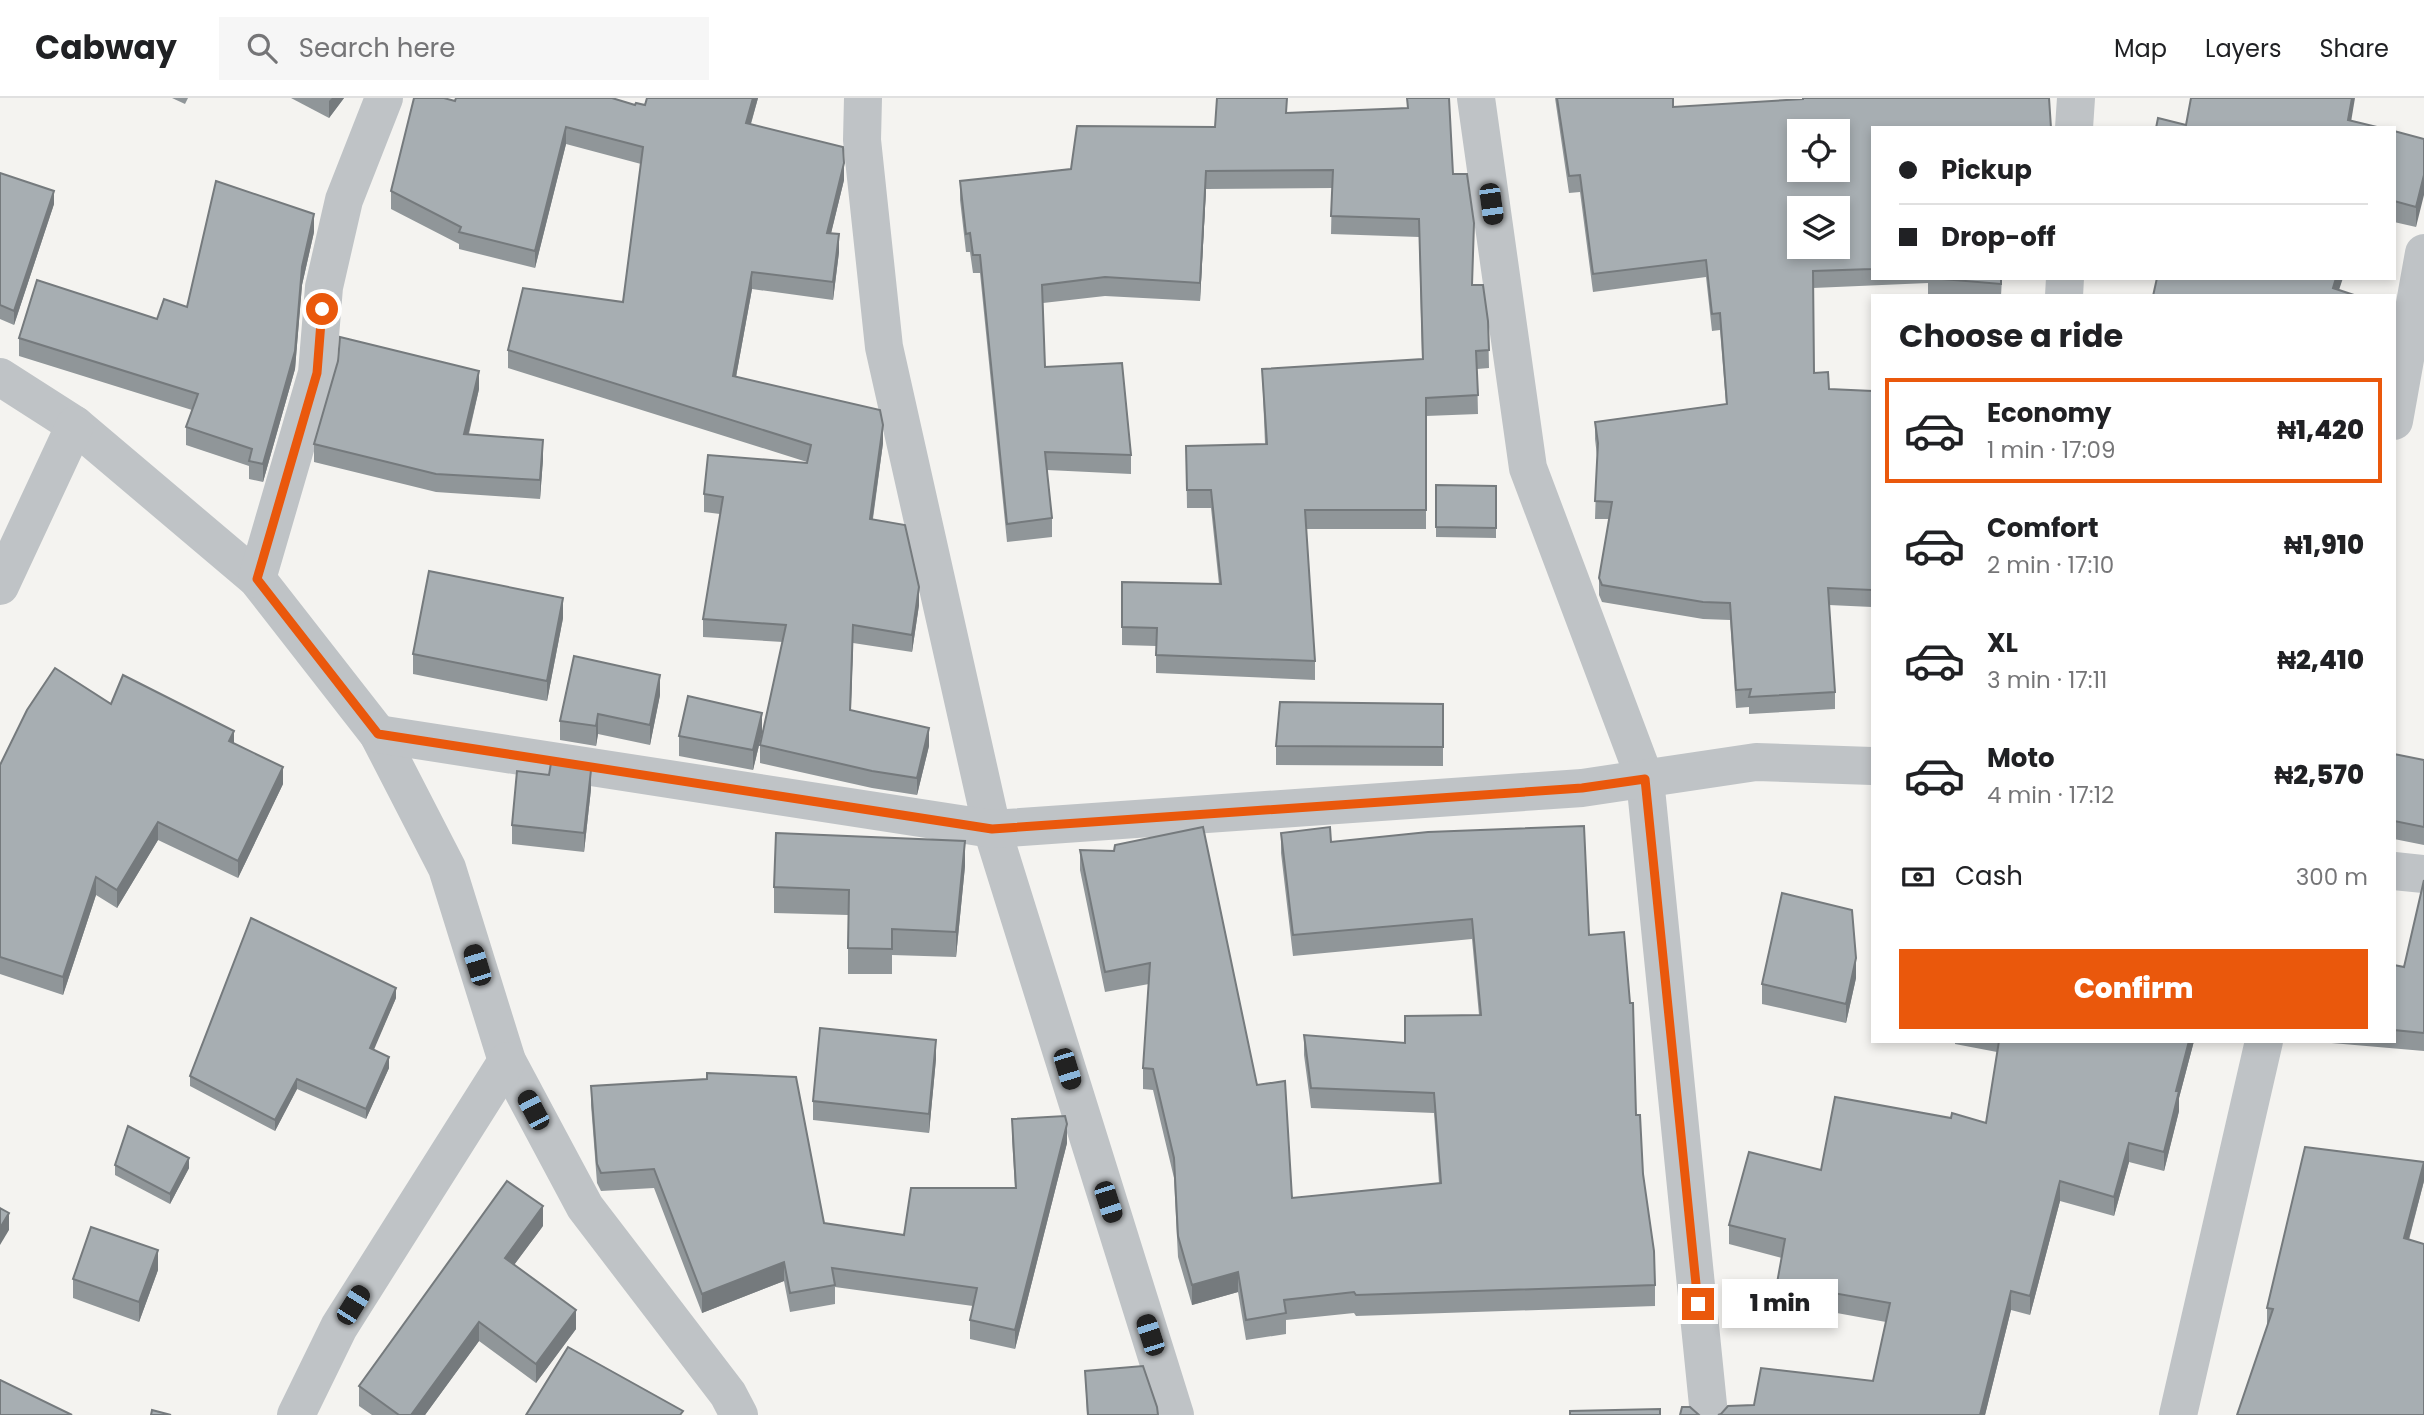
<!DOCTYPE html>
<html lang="en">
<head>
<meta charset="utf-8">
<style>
  :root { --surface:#fff; --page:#f6f6f6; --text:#202124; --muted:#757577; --line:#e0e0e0; --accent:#ea580c }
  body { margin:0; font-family:Poppins,sans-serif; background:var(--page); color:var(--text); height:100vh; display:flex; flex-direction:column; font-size:26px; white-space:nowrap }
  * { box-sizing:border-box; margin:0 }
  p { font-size:23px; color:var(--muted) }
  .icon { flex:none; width:38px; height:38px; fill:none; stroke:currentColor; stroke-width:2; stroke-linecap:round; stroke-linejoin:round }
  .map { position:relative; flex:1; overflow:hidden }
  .drawer { position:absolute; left:1871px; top:196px; width:525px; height:749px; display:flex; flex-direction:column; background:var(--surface); border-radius:0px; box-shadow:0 4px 10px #0003 }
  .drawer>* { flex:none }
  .guide { position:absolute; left:1871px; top:28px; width:525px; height:154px; border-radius:0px; box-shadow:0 4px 10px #0003; display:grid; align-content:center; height:154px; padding:0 28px; background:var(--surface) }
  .fabs { position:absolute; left:1787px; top:21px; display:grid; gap:14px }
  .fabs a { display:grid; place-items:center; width:63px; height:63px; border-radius:0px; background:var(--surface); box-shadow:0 4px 10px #0003; font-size:35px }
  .end { position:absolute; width:32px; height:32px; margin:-16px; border:9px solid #ea580c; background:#fff; box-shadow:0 0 0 4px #fff }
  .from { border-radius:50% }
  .bubble { position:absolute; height:49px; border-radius:0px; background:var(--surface); box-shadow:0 4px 10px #0003; font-size:23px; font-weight:800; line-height:49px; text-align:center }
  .car { position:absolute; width:21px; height:42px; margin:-21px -10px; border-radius:9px; box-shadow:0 0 5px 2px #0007; background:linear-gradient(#222 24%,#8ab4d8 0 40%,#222 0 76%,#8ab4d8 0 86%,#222 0) }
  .guide b { display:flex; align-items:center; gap:24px; height:66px; font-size:26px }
  .guide b+b { border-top:2px solid var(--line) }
  .guide i { width:18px; height:18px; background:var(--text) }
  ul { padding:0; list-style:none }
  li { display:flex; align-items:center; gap:21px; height:105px; margin:0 14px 10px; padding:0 14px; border:4px solid transparent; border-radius:0px }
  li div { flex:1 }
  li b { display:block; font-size:26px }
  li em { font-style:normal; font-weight:800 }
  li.current { border-color:var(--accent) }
  li>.icon { width:63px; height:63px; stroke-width:1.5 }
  h2 { padding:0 28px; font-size:32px; line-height:84px }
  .pay { display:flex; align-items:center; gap:18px; height:77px; padding:0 28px; font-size:26px }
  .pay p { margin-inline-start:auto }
  .primary-button { display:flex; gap:14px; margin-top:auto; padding:14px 28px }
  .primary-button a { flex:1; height:80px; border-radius:0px; background:var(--accent); color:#fff; font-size:28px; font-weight:800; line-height:80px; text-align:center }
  header { display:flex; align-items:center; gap:42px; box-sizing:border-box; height:98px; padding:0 35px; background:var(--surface); border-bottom:2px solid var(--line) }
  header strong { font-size:33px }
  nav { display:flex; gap:38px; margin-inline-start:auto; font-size:24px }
  .search { width:490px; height:63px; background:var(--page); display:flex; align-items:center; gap:18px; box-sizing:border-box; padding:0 24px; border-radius:0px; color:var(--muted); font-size:26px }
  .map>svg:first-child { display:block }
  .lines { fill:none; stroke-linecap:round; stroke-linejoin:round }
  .minor { stroke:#bfc3c6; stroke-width:38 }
  .wall { fill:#909699 }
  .shaded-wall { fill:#757a7d }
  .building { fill:#a7aeb2; stroke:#757a7d; stroke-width:2; fill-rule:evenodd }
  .route { stroke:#ea580c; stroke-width:9 }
</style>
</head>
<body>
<header>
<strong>Cabway</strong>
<div class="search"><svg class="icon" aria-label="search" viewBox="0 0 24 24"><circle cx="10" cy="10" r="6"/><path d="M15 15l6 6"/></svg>Search here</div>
<nav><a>Map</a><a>Layers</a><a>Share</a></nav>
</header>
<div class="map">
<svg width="2424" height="1317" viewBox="0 0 2424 1317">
  <rect width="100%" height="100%" fill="#f4f3f0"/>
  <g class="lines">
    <!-- minor -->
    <g class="minor">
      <polyline points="863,0 862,42 884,249 992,731 1175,1317"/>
      <polyline points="1476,0 1528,370 1645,681 1709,1317"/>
      <polyline points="2074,30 2076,0"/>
      <polyline points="2064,198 2065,180"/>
      <polyline points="0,279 75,327 257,481 378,636 447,770 507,963 585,1109 728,1296 739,1317"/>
      <polyline points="2394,323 2424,155"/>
      <polyline points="257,481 317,275 324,189 344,102 384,0"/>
      <polyline points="0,488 75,327"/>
      <polyline points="378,636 992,731 1582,690 1756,664 1872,668"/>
      <polyline points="2394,773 2424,776"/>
      <polyline points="296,1317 339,1229 507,963"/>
      <polyline points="2178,1317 2264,943"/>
    </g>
  </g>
  <!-- wall -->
  <g class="wall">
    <polygon points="172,0 188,0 185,6"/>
    <polygon points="291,0 344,0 329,20"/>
    <polygon points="647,0 758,0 751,26 844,82 831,135 839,154 833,202 752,191 736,279 883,345 873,421 919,507 912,554 853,545 851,612 929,648 917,697 872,690 760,665 760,647 783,544 703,539 703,521 720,416 704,414 704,396 807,365 807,364 508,270 508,252 623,204 641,66 566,46 535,170 459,151 459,146 391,111 391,93 455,3 635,7 645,7"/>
    <polygon points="1407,0 1449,0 1453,76 1473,187 1488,223 1489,270 1477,271 1478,316 1426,318 1426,431 1306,431 1315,563 1315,582 1156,575 1156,548 1122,547 1122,484 1219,486 1211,410 1187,410 1186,348 1265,346 1262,271 1422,261 1419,139 1331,136 1332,90 1206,91 1200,203 1105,198 1043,205 1045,269 1131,357 1131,376 1047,372 1052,420 1052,439 1007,444 980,175 973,175 970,154 966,154 960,102 960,83 1071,71 1215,29 1287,15 1407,10"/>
    <polygon points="1555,0 1674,0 1674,9 1872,30 1872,180 2002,180 2001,198 1928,197 1928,185 1813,190 1814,275 1829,291 1872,293 1872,509 1829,507 1835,594 1835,611 1749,616 1749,609 1736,610 1730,522 1703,521 1602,504 1599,497 1599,480 1609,421 1595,421 1597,358 1595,341 1595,324 1726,306 1720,232 1712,233 1706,179 1593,194 1580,94 1569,95"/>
    <polygon points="2394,33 2424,41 2416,129 2394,124"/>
    <polygon points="0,75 54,106 14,227 0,221"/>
    <polygon points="314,134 302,187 295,271 263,384 249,381 249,368 186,347 186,329 192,312 19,258 19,240 157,221 187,209"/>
    <polygon points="479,291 469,336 543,361 540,401 436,394 314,364 314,346"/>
    <polygon points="1436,387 1496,388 1496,440 1436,439"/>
    <polygon points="563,520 547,603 413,576 413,556"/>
    <polygon points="660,597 650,647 598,636 596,648 560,642 560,623"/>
    <polygon points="111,606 234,646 283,686 238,780 158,742 117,810 96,797 63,897 0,876 0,667"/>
    <polygon points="1443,606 1443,668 1276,667 1276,648"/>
    <polygon points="762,635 753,672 679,658 679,638"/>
    <polygon points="2394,656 2424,662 2424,747 2394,741"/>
    <polygon points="591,691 584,754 512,746 512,727"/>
    <polygon points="1281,735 1331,744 1589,837 1636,1017 1655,1187 1655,1208 1356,1218 1354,1215 1286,1222 1286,1236 1246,1242 1238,1194 1192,1207 1178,1159 1174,1080 1153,992 1143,991 1143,970 1149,886 1105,894 1080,772 1080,752 1257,987 1292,1100 1439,1085 1434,1015 1311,1010 1304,957 1304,937 1405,945 1479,917 1472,841 1293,858 1281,755"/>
    <polygon points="965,768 956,859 892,857 892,876 848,876 848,817 774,815 774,789"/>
    <polygon points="2424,782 2424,953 2320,944 2394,943 2394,867 2404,869"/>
    <polygon points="1856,880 1846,925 1762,906 1762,886"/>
    <polygon points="396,900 373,952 389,970 366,1021 297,991 275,1033 190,988 190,978"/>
    <polygon points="1955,943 2194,943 2179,1000 2179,1013 2164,1073 2129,1064 2114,1118 2060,1103 2030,1217 2011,1212 1985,1317 1754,1307 1873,1283 1886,1224 1777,1204 1777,1185 1782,1160 1729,1146 1729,1127 1821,1072 1951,1020 1986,1025 1997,954 1955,946"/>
    <polygon points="936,961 929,1035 813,1022 813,1003"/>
    <polygon points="591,988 824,1125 904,1137 1015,1090 1012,1040 1012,1021 1067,1045 1015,1251 970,1241 970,1222 973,1208 835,1189 835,1206 790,1214 784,1183 702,1215 654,1090 601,1093 597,1085 591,1007"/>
    <polygon points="115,1067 189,1070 170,1106 115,1077"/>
    <polygon points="2424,1083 2409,1142 2267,1229 2267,1210"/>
    <polygon points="543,1128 514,1167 576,1231 536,1285 479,1243 425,1317 372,1317 359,1308 359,1288"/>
    <polygon points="158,1172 139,1224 73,1200 73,1181"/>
    <polygon points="1085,1273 1158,1317 1087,1317"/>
  </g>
  <!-- shaded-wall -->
  <g class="shaded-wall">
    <polygon points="332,0 344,0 329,20 329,3"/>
    <polygon points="753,0 758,0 746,42 746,25"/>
    <polygon points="2352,0 2355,0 2350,30 2348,22"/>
    <polygon points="566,29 566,46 535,170 535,153"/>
    <polygon points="844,65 844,82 827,152 827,135"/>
    <polygon points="1206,73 1206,91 1200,203 1200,185"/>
    <polygon points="2424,77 2424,97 2416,129 2416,109"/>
    <polygon points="54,93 54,106 14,227 14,213"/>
    <polygon points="314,116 314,134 302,187 295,271 263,384 263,366 302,169"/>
    <polygon points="839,136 839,154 833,202 833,184"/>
    <polygon points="752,174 752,191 733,295 733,278"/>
    <polygon points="2336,180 2343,180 2337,198 2333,190"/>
    <polygon points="479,273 479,291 464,354 464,336"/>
    <polygon points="883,327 883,345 870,439 870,421"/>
    <polygon points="543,342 543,361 540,401 540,382"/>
    <polygon points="919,489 919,507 912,554 912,537"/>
    <polygon points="563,500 563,520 547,603 547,583"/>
    <polygon points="853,527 853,545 850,630 850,612"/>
    <polygon points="660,577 660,597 650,647 650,627"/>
    <polygon points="762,615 762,635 753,672 753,652"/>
    <polygon points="598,616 598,636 596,648 596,628"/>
    <polygon points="929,630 929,648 917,697 917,680"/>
    <polygon points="234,633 234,651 229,643"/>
    <polygon points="283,669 283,686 238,780 238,763"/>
    <polygon points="591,672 591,691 584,754 584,735"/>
    <polygon points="158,724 158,742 117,810 117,792"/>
    <polygon points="965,743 965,768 956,859 956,834"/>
    <polygon points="96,779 96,797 63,897 63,879"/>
    <polygon points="1856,860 1856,880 1846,925 1846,906"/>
    <polygon points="396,890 396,900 370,961 370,950"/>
    <polygon points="936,942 936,961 929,1035 929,1016"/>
    <polygon points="2189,943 2194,943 2179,1000 2179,1013 2164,1073 2164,1054 2176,993"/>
    <polygon points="389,959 389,970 366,1021 366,1011"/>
    <polygon points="297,981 297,991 275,1033 275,1022"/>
    <polygon points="1067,1026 1067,1045 1015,1251 1015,1232"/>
    <polygon points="2129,1045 2129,1064 2114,1118 2114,1099"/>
    <polygon points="189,1060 189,1070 170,1106 170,1096"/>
    <polygon points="2424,1064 2424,1083 2404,1159 2404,1140"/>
    <polygon points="2060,1083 2060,1103 2030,1217 2030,1198"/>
    <polygon points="543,1108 543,1128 505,1179 505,1160"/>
    <polygon points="9,1115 9,1132 0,1147 0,1130"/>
    <polygon points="158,1152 158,1172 139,1224 139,1204"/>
    <polygon points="784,1164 784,1183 702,1215 702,1196"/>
    <polygon points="1238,1174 1238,1194 1192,1207 1192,1187"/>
    <polygon points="2011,1193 2011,1212 1985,1317 1980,1317"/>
    <polygon points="576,1212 576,1231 536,1285 536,1266"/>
    <polygon points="479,1224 479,1243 425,1317 411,1317"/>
  </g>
  <!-- building -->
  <g class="building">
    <polygon points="414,0 444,0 455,3 456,0 612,0 635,7 636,5 645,7 647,0 753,0 746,25 843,49 844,65 827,135 839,136 833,184 752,174 733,278 880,312 883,327 870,421 905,427 919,489 912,537 853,527 850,612 929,630 917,680 872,673 760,647 786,527 703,521 723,399 704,396 708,357 807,365 811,347 508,252 523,190 623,204 643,49 566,29 535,153 459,134 461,129 391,93"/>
    <polygon points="1217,0 1287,0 1286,15 1408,10 1407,0 1449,0 1453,76 1467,76 1474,125 1472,187 1483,187 1488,223 1489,252 1476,253 1478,297 1426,300 1426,412 1305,412 1315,563 1156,557 1157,530 1122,529 1122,484 1221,486 1211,392 1187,392 1186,348 1267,346 1262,271 1423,261 1419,121 1331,118 1333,72 1206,73 1200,185 1105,179 1042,187 1045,269 1122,265 1131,357 1045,354 1052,420 1007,426 980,157 973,157 970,135 966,136 960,83 1071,71 1077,28 1215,29"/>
    <path d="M1557 0H1673V9L1803 1V0H2049L2051 30H1872V171L1813 173 1814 275 1828 274 1829 291 1872 293V492L1828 490 1835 594 1749 599 1751 591 1736 592 1730 505 1703 504 1602 487 1599 480 1612 404 1595 403 1598 345 1595 324 1727 306 1720 215 1712 216 1706 162 1593 176 1580 77 1569 78ZM1799 33H1838V72H1799ZM1799 110H1838V149H1799Z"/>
    <polygon points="2191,0 2352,0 2348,22 2381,30 2156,30 2158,20 2186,27"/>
    <polygon points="2394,33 2424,41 2424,77 2416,109 2394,103"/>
    <polygon points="0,75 54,93 14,213 0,207"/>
    <polygon points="216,83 314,116 302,169 295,253 263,366 249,363 252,351 186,329 198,296 19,240 37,182 157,221 164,201 187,209"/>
    <polygon points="1930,180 2001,180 2001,186"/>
    <polygon points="2157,180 2336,180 2333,190 2357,198 2153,198"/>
    <polygon points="340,239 479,273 464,336 543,342 540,382 436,376 314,346 338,263"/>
    <polygon points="1436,387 1496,388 1496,430 1436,429"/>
    <polygon points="429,473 563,500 547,583 413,556"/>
    <polygon points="574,558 660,577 650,627 598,616 596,628 560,623"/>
    <polygon points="55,570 111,606 123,577 234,633 229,643 283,669 238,763 158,724 117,792 96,779 63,879 0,859 0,667 27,612"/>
    <polygon points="688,598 762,615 753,652 679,638"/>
    <polygon points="1280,604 1443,606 1443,649 1276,648"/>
    <polygon points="2394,656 2424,662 2424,729 2394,723"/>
    <polygon points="551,665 591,672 584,735 512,727 517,673 549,677"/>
    <polygon points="1584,728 1589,837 1624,834 1630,905 1633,905 1636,1017 1640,1017 1643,1076 1654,1153 1655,1187 1356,1197 1354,1194 1284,1202 1286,1215 1246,1222 1238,1174 1192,1187 1178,1138 1174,1060 1153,971 1143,970 1150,865 1105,874 1080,752 1114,753 1115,747 1203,729 1257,987 1285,983 1292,1100 1441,1085 1434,995 1311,990 1304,937 1405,945 1405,918 1481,917 1472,821 1293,837 1281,735 1330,729 1331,744 1428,734"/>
    <polygon points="776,735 965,743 956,834 892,831 892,851 848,850 849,792 774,789"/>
    <polygon points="2424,782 2424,935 2394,932 2394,867 2404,869"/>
    <polygon points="1782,795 1852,812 1856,860 1846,906 1762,886"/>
    <polygon points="251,820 396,890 370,950 389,959 366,1011 297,981 275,1022 190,978"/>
    <polygon points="820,930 936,942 929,1016 813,1003"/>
    <polygon points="1999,943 2189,943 2176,993 2179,993 2164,1054 2129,1045 2114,1099 2060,1083 2030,1198 2011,1193 1980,1317 1718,1317 1721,1316 1728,1308 1754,1307 1761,1270 1873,1283 1890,1205 1777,1185 1785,1141 1729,1127 1749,1054 1821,1072 1835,999 1951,1020 1952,1015 1986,1025"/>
    <polygon points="707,975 796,979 824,1125 904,1137 911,1090 1016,1090 1012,1021 1065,1018 1067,1026 1015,1232 970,1222 977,1190 832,1170 835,1187 790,1195 784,1164 702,1196 654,1071 601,1075 597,1066 591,988 707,981"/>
    <polygon points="128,1028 189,1060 170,1096 115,1067"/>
    <polygon points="2305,1049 2424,1064 2404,1140 2424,1146 2424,1317 2237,1317 2273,1211 2267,1210"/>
    <polygon points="507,1083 543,1108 505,1160 576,1212 536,1266 479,1224 411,1317 399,1317 359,1288"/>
    <polygon points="0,1110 9,1115 0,1130"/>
    <polygon points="91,1129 158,1152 139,1204 73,1181"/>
    <polygon points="568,1249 683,1313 680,1317 526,1317"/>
    <polygon points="1143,1268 1157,1309 1158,1317 1088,1317 1085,1273"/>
    <polygon points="0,1282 72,1317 0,1317"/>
    <polygon points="1682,1309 1690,1309 1699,1317 1680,1317"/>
    <polygon points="1660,1311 1660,1317 1570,1317 1570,1313"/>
    <polygon points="152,1312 171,1317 151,1317"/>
  </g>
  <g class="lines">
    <!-- route -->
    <polyline class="route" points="322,211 317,275 257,481 378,636 992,731 1582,690 1645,681 1698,1206"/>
  </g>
</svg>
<div class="fabs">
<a><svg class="icon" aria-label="locate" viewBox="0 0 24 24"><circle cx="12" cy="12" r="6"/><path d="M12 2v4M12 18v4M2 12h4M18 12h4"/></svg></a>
<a><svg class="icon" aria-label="layers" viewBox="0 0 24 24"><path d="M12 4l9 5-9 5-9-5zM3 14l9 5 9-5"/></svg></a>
</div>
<i class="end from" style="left:322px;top:211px"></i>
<i class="end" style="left:1698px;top:1206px"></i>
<div class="bubble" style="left:1722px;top:1181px;width:116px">1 min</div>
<i class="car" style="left:1491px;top:106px;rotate:172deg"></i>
<i class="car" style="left:477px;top:867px;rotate:343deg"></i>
<i class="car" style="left:1067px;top:971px;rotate:163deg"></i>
<i class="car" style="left:533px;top:1012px;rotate:332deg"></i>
<i class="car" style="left:1108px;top:1104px;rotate:162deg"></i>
<i class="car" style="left:353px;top:1207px;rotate:32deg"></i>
<i class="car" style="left:1150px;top:1237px;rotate:342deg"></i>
<div class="guide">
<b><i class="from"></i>Pickup</b>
<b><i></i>Drop-off</b>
</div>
<section class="drawer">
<h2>Choose a ride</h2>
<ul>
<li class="current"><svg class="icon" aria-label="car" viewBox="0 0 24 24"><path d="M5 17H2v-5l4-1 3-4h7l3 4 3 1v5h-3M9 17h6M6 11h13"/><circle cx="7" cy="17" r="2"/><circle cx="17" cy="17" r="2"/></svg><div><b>Economy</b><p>1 min · 17:09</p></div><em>₦1,420</em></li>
<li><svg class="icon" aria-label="car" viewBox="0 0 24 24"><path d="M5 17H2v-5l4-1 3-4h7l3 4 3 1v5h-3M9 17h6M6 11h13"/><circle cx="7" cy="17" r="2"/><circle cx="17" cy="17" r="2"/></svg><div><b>Comfort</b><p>2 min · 17:10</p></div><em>₦1,910</em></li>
<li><svg class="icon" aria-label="car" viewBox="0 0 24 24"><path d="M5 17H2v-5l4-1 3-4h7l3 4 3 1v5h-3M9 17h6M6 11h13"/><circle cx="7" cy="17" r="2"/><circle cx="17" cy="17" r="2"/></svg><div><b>XL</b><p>3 min · 17:11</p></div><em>₦2,410</em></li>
<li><svg class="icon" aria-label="car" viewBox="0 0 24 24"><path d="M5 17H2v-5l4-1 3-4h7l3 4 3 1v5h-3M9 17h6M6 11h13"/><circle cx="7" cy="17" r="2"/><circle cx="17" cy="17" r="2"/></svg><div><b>Moto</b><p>4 min · 17:12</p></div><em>₦2,570</em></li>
</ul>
<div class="pay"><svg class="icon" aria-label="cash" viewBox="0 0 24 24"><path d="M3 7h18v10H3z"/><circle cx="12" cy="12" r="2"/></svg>Cash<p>300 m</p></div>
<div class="primary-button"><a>Confirm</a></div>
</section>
</div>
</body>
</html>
